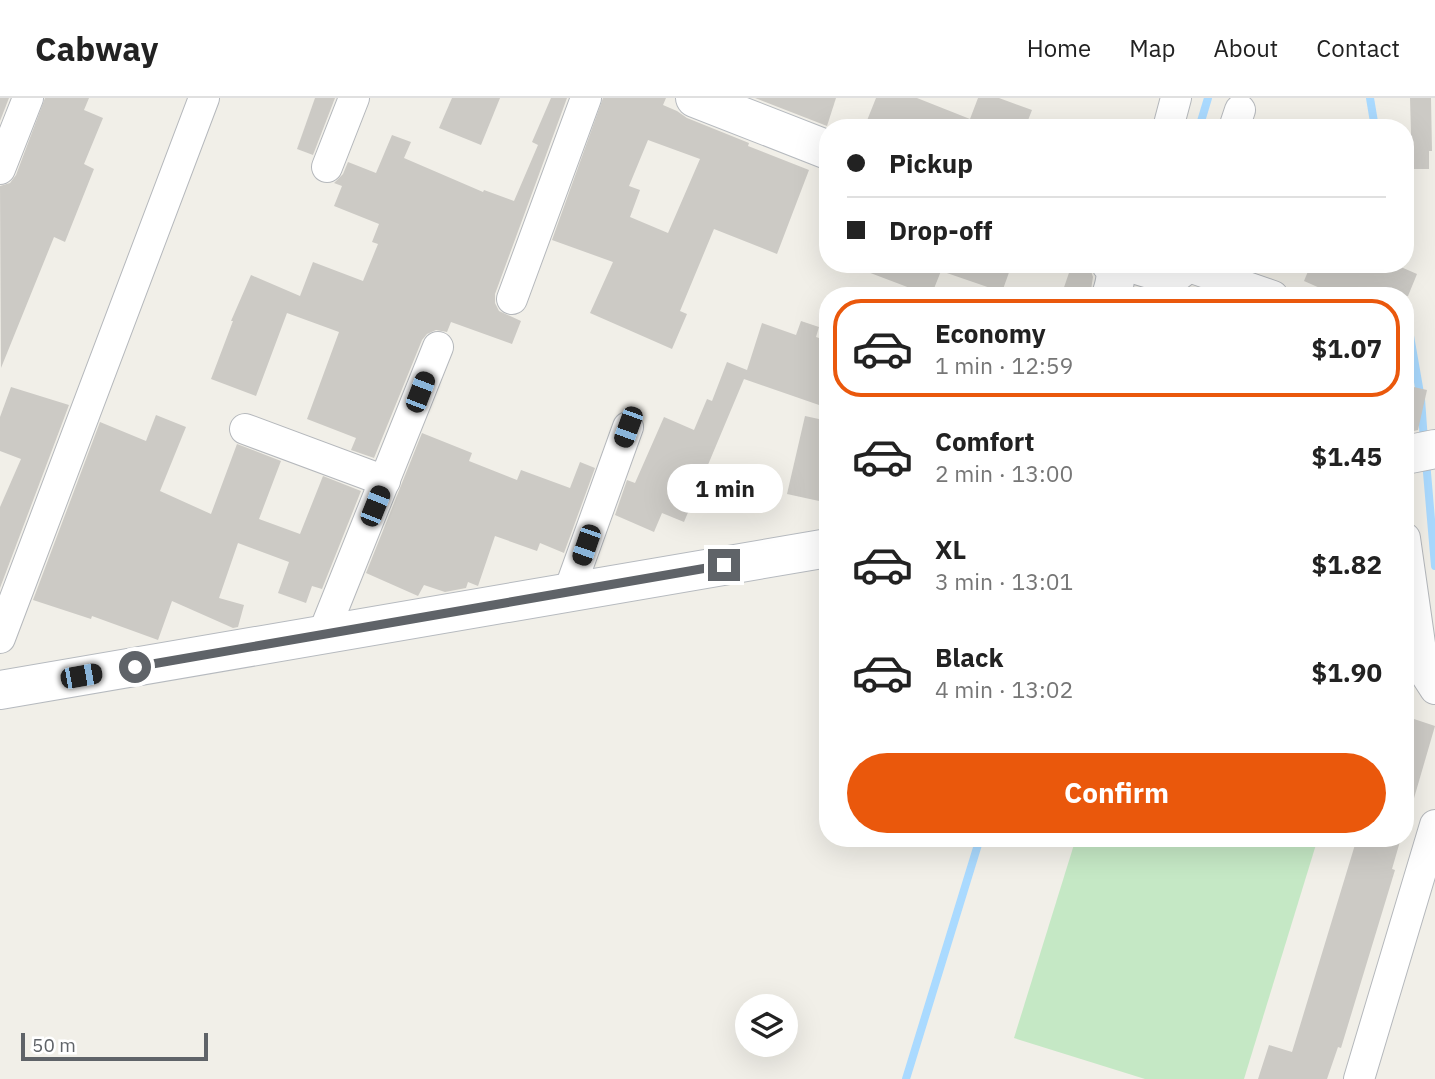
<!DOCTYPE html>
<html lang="en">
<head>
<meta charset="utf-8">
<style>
  :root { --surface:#fff; --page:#f6f6f6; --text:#222; --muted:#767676; --line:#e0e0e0; --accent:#ea580c }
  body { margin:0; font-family:"IBM Plex Sans",sans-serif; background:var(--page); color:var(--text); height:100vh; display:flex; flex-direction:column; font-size:26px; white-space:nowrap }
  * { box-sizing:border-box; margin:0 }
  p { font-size:23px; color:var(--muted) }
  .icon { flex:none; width:38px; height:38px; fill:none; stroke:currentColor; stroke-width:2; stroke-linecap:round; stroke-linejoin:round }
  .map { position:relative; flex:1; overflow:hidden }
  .side { position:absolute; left:819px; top:189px; width:595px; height:560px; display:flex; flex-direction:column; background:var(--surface); border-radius:28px; box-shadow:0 7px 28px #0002 }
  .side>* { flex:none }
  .banner { position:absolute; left:819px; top:21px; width:595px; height:154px; border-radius:28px; box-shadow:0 7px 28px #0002; display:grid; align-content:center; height:154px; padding:0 28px; background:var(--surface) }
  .buttons { position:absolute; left:735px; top:896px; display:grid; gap:14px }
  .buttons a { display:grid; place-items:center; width:63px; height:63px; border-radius:50%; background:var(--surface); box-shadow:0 7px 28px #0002; font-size:35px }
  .scale { position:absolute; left:21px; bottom:18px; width:187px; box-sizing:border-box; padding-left:7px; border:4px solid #5f6368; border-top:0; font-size:19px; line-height:24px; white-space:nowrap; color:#5f6368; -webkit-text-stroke:5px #fff; paint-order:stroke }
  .end { position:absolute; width:32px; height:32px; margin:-16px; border:9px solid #5f6368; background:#fff; box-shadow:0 0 0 4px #fff }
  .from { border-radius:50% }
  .bubble { position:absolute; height:49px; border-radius:24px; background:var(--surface); box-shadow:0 7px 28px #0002; font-size:23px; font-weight:700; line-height:49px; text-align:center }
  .car { position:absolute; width:21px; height:42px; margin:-21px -10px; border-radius:9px; box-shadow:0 0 5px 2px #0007; background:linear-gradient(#222 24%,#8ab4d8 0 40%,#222 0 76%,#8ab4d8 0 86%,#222 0) }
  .banner b { display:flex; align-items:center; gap:24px; height:66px; font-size:26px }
  .banner b+b { border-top:2px solid var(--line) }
  .banner i { width:18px; height:18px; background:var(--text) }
  ul { padding:12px 0 0; list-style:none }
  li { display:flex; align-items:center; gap:21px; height:98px; margin:0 14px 10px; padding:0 14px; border:4px solid transparent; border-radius:28px }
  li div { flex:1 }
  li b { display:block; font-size:26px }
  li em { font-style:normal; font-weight:700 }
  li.on { border-color:var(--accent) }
  li>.icon { width:63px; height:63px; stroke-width:1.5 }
  .action { display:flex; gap:14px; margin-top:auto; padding:14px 28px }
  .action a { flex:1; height:80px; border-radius:42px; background:var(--accent); color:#fff; font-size:28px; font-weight:700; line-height:80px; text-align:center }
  header { display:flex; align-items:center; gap:42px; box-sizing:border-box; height:98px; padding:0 35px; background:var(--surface); border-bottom:2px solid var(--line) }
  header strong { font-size:33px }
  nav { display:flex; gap:38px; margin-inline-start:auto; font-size:24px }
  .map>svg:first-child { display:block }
  .green { fill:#c5e8c5 }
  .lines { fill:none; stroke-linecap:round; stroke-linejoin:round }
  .stream { stroke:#aadaff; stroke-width:8 }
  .building { fill:#cccac5; fill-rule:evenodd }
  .street-casing { stroke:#b5b8bc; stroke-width:32 }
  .secondary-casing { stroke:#b6babf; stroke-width:40 }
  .street { stroke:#fff; stroke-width:30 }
  .secondary { stroke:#fff; stroke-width:38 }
  .route { stroke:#5f6368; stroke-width:9 }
</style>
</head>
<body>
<header>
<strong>Cabway</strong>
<nav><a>Home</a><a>Map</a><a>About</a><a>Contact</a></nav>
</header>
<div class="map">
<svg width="1435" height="981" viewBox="0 0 1435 981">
  <rect width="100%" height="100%" fill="#f1efe8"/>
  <!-- green -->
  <polygon class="green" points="1076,740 1318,740 1244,981 1145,981 1014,940"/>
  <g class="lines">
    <!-- stream -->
    <g class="stream">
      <polyline points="1370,0 1375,30"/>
      <polyline points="1199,30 1208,0"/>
      <polyline points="1145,198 1150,182"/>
      <polyline points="1405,209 1421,301 1424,343"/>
      <polyline points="1426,363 1435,468"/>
      <polyline points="906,981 980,740"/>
    </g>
  </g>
  <!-- building -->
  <g class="building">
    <polygon points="0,0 9,0 0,23"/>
    <polygon points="45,0 89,0 84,12 103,20 84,66 94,71 65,144 54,139 1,270 0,88 10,85 16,77"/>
    <polygon points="315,0 335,0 313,57 297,51"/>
    <polygon points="452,0 500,0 481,47 439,30"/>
    <polygon points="551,0 567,0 495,196 495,205 499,213 521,223 512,246 451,224 447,234 436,232 427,236 422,242 374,360 351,352 356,340 307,321 339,234 287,215 256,298 211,281 233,223 231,223 251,177 300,198 313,164 363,183 378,146 372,144 379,126 334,108 342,88 334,85 343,76 348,64 376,75 392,37 411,44 404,60 483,94 484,92 514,103 538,47 532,44"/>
    <path d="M603 0H666L663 7 677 13 687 20 749 45 748 48 809 72 777 156 714 131 680 213 687 216 672 251 590 215 613 164 552 142ZM648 42 700 61 668 135 630 119 640 92 629 88Z"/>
    <polygon points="755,0 836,0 827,28"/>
    <polygon points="876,0 917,0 970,21 978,0 999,0 1032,12 1025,30 864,30"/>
    <polygon points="1410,0 1431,0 1432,53 1429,53 1429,71 1412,71"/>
    <polygon points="853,166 1012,166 1002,194 941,173 931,198 852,168"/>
    <polygon points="1072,166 1089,167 1093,179 1090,198 1061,198"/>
    <polygon points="1311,166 1394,166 1417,176 1408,198 1338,198 1304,183"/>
    <polygon points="801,223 819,229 816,239 828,243 828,280 819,307 744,281 684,424 662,415 654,434 615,417 627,382 635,385 664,319 694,332 707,301 712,303 727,264 747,272 762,225 796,237"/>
    <polygon points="1405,287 1427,292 1418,332 1405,335"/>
    <polygon points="11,289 69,307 0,490 0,409 21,361 0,353 0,319"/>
    <polygon points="156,317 186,329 160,393 211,416 237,346 281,363 259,421 300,436 323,378 361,393 322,491 312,488 306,505 278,495 289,464 238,445 219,500 244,507 238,529 233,530 172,503 158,542 92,518 91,521 33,502 100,324 146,343"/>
    <polygon points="805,318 828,323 828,390 822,388 819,403 787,396"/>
    <polygon points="422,335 472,355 469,363 517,382 521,372 570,390 580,364 595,370 564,455 540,445 537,453 495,438 478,488 468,484 466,490 445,494 424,487 418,498 366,475"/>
    <polygon points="1405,618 1435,628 1410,714 1405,713"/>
    <polygon points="1357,740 1401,740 1392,771 1395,772 1341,950 1338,949 1327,981 1258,981 1269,947 1292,954"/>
  </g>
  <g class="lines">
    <defs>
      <g id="street">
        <polyline points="1168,30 1176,0"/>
        <polyline points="1234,30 1240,12"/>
        <polyline points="327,69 354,0"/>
        <polyline points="0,71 28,0"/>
        <polyline points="1114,170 1123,167 1172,182 1189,169 1273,198"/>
        <polyline points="512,201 586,0"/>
        <polyline points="245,331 385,383"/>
        <polyline points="1405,440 1424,574 1435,591"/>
        <polyline points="569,493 628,329"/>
        <polyline points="323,536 438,249"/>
        <polyline points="0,540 204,0"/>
        <polyline points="1359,981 1435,727"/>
      </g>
      <g id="secondary">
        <polyline points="695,0 828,52"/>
        <path d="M1111 198C1114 188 1119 175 1111 166"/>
        <polyline points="1405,357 1435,351"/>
        <polyline points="0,592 828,450"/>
      </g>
    </defs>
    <!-- street casing -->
    <use href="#street" class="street-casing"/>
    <!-- secondary casing -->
    <use href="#secondary" class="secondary-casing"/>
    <!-- street -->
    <use href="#street" class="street"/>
    <!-- secondary -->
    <use href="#secondary" class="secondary"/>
  </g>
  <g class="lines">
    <!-- route -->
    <polyline class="route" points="135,569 724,467"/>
  </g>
</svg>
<div class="buttons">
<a><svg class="icon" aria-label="layers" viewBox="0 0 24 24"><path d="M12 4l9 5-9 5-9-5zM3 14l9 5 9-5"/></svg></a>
</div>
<div class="scale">50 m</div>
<i class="end from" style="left:135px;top:569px"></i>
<i class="end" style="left:724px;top:467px"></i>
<div class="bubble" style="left:667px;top:366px;width:116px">1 min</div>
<i class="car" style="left:420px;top:294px;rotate:21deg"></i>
<i class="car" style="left:628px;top:329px;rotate:200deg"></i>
<i class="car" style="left:375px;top:408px;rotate:22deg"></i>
<i class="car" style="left:586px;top:447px;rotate:199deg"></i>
<i class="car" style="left:81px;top:578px;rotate:80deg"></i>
<div class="banner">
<b><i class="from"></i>Pickup</b>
<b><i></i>Drop-off</b>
</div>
<section class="side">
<ul>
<li class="on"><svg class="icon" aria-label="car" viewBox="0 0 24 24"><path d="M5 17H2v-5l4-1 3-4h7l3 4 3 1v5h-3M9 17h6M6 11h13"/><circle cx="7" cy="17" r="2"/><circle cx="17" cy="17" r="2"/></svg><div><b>Economy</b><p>1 min · 12:59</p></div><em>$1.07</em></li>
<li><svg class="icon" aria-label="car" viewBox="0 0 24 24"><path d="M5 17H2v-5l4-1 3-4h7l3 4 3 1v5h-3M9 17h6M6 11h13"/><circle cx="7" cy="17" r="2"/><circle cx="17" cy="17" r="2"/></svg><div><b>Comfort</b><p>2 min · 13:00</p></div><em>$1.45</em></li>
<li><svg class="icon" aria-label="car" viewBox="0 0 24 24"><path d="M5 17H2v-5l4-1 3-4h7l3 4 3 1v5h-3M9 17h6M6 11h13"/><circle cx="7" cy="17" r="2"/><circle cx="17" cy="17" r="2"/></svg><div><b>XL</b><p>3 min · 13:01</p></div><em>$1.82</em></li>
<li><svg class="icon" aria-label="car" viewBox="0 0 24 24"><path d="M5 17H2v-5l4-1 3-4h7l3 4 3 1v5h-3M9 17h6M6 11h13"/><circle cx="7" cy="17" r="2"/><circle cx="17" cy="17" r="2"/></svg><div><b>Black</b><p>4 min · 13:02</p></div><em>$1.90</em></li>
</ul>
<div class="action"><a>Confirm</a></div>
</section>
</div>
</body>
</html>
